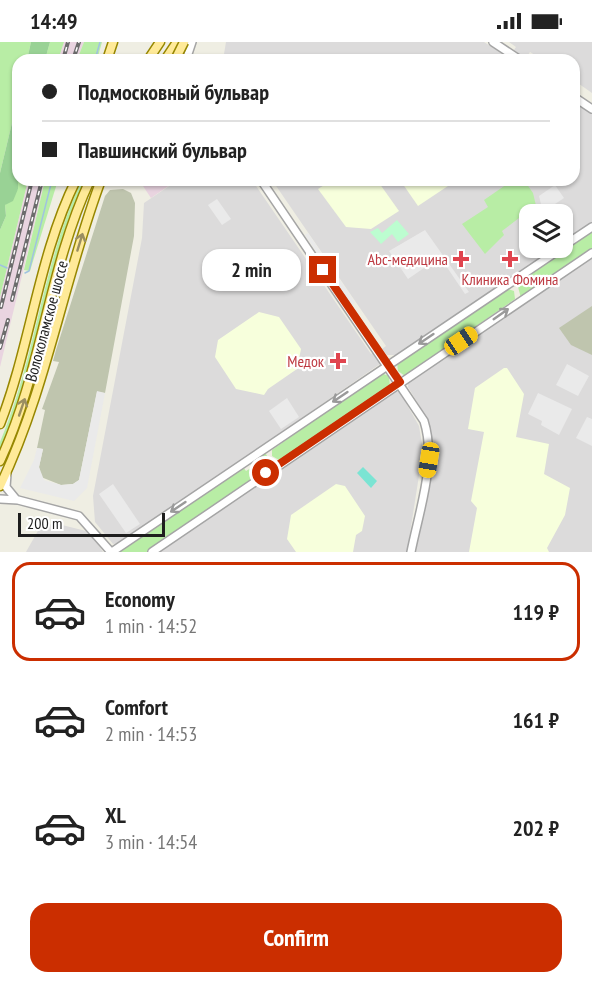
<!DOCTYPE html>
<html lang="en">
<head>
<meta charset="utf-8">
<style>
  :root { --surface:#fff; --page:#f6f6f6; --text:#222; --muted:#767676; --line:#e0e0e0; --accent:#cb2e00 }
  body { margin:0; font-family:"PT Sans Narrow",sans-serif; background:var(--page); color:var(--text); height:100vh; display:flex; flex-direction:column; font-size:22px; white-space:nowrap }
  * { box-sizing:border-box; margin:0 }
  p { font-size:20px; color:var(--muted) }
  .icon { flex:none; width:33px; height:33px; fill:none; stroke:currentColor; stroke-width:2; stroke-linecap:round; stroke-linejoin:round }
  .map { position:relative; height:510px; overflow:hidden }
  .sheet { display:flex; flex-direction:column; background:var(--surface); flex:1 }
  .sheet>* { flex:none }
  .banner { position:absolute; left:12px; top:12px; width:568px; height:132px; border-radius:18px; box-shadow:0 2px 4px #0004; display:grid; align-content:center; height:132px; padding:0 30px; background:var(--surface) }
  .tools { position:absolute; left:519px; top:162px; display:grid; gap:12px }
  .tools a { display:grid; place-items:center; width:54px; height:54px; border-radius:12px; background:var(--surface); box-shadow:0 2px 4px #0004; font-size:30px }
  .scale { position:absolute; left:18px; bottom:15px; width:147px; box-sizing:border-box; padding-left:6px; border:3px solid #1e1e1e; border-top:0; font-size:16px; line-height:21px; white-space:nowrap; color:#1e1e1e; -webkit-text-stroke:4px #fff; paint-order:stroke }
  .end { position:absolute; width:27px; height:27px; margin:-14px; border:8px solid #cb2e00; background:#fff; box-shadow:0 0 0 3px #fff }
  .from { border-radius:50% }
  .bubble { position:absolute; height:42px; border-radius:18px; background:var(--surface); box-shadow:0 2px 4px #0004; font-size:20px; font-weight:800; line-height:42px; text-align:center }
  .car { position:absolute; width:18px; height:36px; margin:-18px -9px; border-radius:8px; box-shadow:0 0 4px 2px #0007; background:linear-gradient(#f5c518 24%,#345 0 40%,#f5c518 0 76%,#345 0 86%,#f5c518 0) }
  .banner b { display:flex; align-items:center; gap:21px; height:57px; font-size:22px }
  .banner b+b { border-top:2px solid var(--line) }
  .banner i { width:15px; height:15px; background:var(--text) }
  ul { padding:10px 0 0; list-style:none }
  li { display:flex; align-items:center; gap:18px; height:99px; margin:0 12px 9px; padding:0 18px; border:3px solid transparent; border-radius:18px }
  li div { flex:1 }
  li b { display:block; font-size:22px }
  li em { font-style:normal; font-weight:800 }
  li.active { border-color:var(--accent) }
  li>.icon { width:54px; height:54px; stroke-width:1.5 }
  .cta { display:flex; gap:12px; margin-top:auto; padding:12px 30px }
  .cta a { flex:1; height:69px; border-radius:18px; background:var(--accent); color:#fff; font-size:24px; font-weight:800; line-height:69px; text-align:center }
  .status { display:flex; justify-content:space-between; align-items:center; height:42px; padding:0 30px; background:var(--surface); direction:ltr }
  .status svg { height:16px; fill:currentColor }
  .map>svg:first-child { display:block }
  .residential { fill:#dcdbdb }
  .industrial { fill:#e9d4e0 }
  .education { fill:#f7ffdc }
  .construction { fill:#bfc5ae }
  .grass { fill:#b8eda5 }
  .forest { fill:#99d295 }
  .park { fill:#bcfdd0 }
  .pitch { fill:#7be4d3 }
  .parking { fill:#eaeaea }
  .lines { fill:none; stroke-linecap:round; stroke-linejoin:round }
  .stream { stroke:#a0c3e0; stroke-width:1.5 }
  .minor-casing { stroke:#a5a5a5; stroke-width:10 }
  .major-casing { stroke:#978700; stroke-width:11 }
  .minor { stroke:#fff; stroke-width:7 }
  .major { stroke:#ffea98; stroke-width:8 }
  .rail-casing { stroke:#6c6c6c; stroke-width:4 }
  .rail { stroke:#fff; stroke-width:1.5; stroke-dasharray:4.5; stroke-linecap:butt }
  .major-bridge-casing { stroke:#978700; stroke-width:11; stroke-linecap:butt }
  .major-bridge { stroke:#ffea98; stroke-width:8 }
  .oneway { stroke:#9a8e61 }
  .oneway2 { stroke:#9a9a9a }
  .route { stroke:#cb2e00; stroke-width:8 }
  .health-dot { fill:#e0444e; stroke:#fff; stroke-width:2 }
  .labels { text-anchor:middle; stroke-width:4.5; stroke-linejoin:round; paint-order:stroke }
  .health-label { font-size:16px; fill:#be3a42; stroke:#fff; text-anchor:end }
  .street-label { font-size:16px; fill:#1e1e1e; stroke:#fff }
</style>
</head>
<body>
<div class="status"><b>14:49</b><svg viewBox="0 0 49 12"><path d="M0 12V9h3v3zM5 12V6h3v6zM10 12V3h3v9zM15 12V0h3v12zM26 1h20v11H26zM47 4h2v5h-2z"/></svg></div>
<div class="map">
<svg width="592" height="510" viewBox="0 0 592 510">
  <rect width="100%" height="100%" fill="#efeee3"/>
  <!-- residential -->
  <g class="residential">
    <polygon points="226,0 484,0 512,18 223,18"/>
    <polygon points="509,0 592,0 592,51 575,39 574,18 543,18 530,10 526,16 514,8 516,5"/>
    <polygon points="575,59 592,71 592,181 563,201 562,172 530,172 530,206 555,206 397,313 387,313 382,307 386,304 272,138 574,138"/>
    <polygon points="178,138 252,138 371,312 375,310 380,322 121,501 113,502 95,480 93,454 142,196 144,161"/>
    <polygon points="592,216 592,510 416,510 434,406 429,380 408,345 408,340"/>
    <polygon points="395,349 400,350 419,384 423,408 407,510 158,510"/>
    <polygon points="54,481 90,490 103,510 26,510 39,487"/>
  </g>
  <!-- industrial -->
  <g class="industrial">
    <polygon points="64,0 84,0 77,18 58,18"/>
    <polygon points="28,138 45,138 0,325 0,255"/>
    <polygon points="139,138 177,138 151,156"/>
  </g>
  <!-- education -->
  <g class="education">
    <polygon points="332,138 377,138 399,169 371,187 346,185 318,147"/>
    <polygon points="400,138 457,138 418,164"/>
    <polygon points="259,270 279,275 301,307 297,327 268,347 264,353 236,347 215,315 218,298"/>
    <polygon points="504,326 507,326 524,352 516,395 549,402 544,432 570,446 565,473 547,506 549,510 469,510 477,466 471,459 484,390 468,387 475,346"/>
    <polygon points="336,442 345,444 365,474 362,489 356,493 353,510 296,510 287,497 291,473"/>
  </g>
  <!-- construction -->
  <g class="construction">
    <polygon points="123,147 131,151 135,161 134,194 105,351 97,350 79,438 73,442 61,443 41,435 39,425 43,407 37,406 45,368 42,367 59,320 53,319 56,308 105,154 110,148"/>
    <polygon points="592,264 592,313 571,303 559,286"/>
  </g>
  <!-- grass -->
  <g class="grass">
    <polygon points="0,0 31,0 27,18 18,18 18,56 0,131"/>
    <polygon points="50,0 64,0 58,18 45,18"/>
    <polygon points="84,0 102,0 97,18 77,18"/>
    <polygon points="18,138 28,138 0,255 0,188 6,174 5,163 18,147"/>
    <polygon points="45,138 58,138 30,229 24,228"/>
    <path d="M82 138H85C44 224 37 321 0 408V400C36 316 42 221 82 138Z"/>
    <polygon points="513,138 524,138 533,151 538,172 530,172 529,176 524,179 519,176 502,189 504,193 485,212 462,182 488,165 484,158"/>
    <polygon points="592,188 592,208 521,256 518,245 511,243"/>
    <polygon points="508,247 514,249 515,257 405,334 398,329 397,321"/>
    <polygon points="381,331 389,334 390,345 279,418 272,414 272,408"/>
    <polygon points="265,410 272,424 147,510 119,510 243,425 246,429 257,422 254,417"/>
  </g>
  <!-- forest -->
  <g class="forest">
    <polygon points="31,0 50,0 45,18 27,18"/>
    <polygon points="18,56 18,147 13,159 5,163 6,174 0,188 0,131"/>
  </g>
  <!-- park -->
  <polygon class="park" points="397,178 409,192 398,200 392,192 381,202 370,190 378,186 382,191"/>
  <!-- pitch -->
  <g class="pitch">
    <polygon points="219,217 225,226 207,235 204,227"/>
    <polygon points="363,425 377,439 371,446 357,431"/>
  </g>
  <!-- parking -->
  <g class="parking">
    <polygon points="555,143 564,156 543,170 539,154"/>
    <polygon points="217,157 231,177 222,183 208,163"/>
    <polygon points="425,188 469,250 465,252 440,215 408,237 389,209"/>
    <polygon points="308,191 355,260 352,263 305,193"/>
    <polygon points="567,322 589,334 578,354 556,343"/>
    <polygon points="97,349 105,351 87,446 74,459 20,446 34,418 37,406 43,407 39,425 44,438 61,443 73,442 79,438"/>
    <polygon points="538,351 572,367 559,393 541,383 542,379 528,372"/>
    <polygon points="287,356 299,375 281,387 269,369"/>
    <polygon points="587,375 592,377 592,404 576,396"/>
    <polygon points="113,442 140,482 126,491 99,452"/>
  </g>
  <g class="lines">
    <!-- stream -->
    <g class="stream">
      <polyline points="95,18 100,0"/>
      <polyline points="0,223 7,226"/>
      <polyline points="25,231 29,229 52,138"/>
    </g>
    <defs>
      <g id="minor">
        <polyline points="493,0 520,18"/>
        <polyline points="186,18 192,0"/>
        <polyline points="574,55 592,67"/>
        <path d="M261 138 424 379C437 420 419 469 411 510"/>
        <polyline points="562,205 592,185"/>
        <polyline points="7,432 6,445 15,456"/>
        <polyline points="0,457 18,458 79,474 111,510"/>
        <polyline points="112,510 562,206"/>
        <polyline points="152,510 592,211"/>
      </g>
      <g id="major">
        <polyline points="107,18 113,0"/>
        <polyline points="148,18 160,0"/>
        <polyline points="165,18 177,0"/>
        <path d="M0 382C31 303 38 215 76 138"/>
        <path d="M0 419C42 329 48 228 90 138"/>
        <path d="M0 444C47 346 63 239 101 138"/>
      </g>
    </defs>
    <!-- minor casing -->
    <use href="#minor" class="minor-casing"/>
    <!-- major casing -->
    <use href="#major" class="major-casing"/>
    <!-- minor -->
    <use href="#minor" class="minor"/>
    <!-- major -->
    <use href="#major" class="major"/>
    <defs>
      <g id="rail">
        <polyline points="63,18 68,0"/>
        <polyline points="73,18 79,0"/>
        <polyline points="12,258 42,138"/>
        <polyline points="1,265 32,138"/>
        <polyline points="0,306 8,278"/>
      </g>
    </defs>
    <!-- rail casing -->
    <use href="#rail" class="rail-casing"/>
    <!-- rail -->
    <use href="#rail" class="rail"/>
    <defs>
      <polyline id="major-bridge" points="175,18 184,0"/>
    </defs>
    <!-- major-bridge casing -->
    <use href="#major-bridge" class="major-bridge-casing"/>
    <!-- major-bridge -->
    <use href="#major-bridge" class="major-bridge"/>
  </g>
  <!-- one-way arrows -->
  <defs><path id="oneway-shaft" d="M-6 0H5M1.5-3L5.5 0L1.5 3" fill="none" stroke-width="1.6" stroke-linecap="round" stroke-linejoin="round" transform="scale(1.5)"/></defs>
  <g class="oneway">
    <use href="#oneway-shaft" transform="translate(80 200) rotate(-73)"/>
    <use href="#oneway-shaft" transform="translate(22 365) rotate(-71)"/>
  </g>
  <g class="oneway2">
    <use href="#oneway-shaft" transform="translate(501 272) rotate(-35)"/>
    <use href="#oneway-shaft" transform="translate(426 297) rotate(146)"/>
    <use href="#oneway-shaft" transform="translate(340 355) rotate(146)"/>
    <use href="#oneway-shaft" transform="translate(178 465) rotate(146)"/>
  </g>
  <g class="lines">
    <!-- route -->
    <polyline class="route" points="266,431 400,340 323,228"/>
  </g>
  <!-- markers -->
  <g class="health-dot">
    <path d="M458 208h6v6h6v6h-6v6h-6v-6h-6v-6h6z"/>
    <path d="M507 208h6v6h6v6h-6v6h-6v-6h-6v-6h6z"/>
    <path d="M335 310h6v6h6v6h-6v6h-6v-6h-6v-6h6z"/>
  </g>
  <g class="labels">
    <!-- health labels -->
    <g class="health-label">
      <text x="448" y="223">Abc-медицина</text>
      <text x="510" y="243" text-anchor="middle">Клиника Фомина</text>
      <text x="324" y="325">Медок</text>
    </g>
    <!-- street labels -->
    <g class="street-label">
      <text transform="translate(46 279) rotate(-75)" y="6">Волоколамское шоссе</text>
    </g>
  </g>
</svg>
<div class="tools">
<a><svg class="icon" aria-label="layers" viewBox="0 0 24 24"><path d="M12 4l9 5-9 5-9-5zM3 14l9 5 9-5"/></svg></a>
</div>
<div class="scale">200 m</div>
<i class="end from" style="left:266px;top:431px"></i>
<i class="end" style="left:323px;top:228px"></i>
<div class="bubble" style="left:202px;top:207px;width:99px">2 min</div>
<i class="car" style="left:461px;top:299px;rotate:56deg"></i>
<i class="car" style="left:429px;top:418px;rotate:189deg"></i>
<div class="banner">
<b><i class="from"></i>Подмосковный бульвар</b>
<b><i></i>Павшинский бульвар</b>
</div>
</div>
<section class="sheet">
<ul>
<li class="active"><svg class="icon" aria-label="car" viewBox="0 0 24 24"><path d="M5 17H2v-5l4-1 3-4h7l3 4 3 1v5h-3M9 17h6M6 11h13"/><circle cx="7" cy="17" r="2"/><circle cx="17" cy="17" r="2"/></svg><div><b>Economy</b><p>1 min · 14:52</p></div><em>119 ₽</em></li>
<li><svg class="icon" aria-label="car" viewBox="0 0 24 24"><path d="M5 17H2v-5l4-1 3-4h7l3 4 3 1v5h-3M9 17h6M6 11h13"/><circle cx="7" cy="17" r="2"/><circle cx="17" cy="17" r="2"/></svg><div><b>Comfort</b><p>2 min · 14:53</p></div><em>161 ₽</em></li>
<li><svg class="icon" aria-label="car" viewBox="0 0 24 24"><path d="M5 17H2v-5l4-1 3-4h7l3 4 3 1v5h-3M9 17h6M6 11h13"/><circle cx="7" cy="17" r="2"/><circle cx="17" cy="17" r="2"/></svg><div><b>XL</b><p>3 min · 14:54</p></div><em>202 ₽</em></li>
</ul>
<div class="cta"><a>Confirm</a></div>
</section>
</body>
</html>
